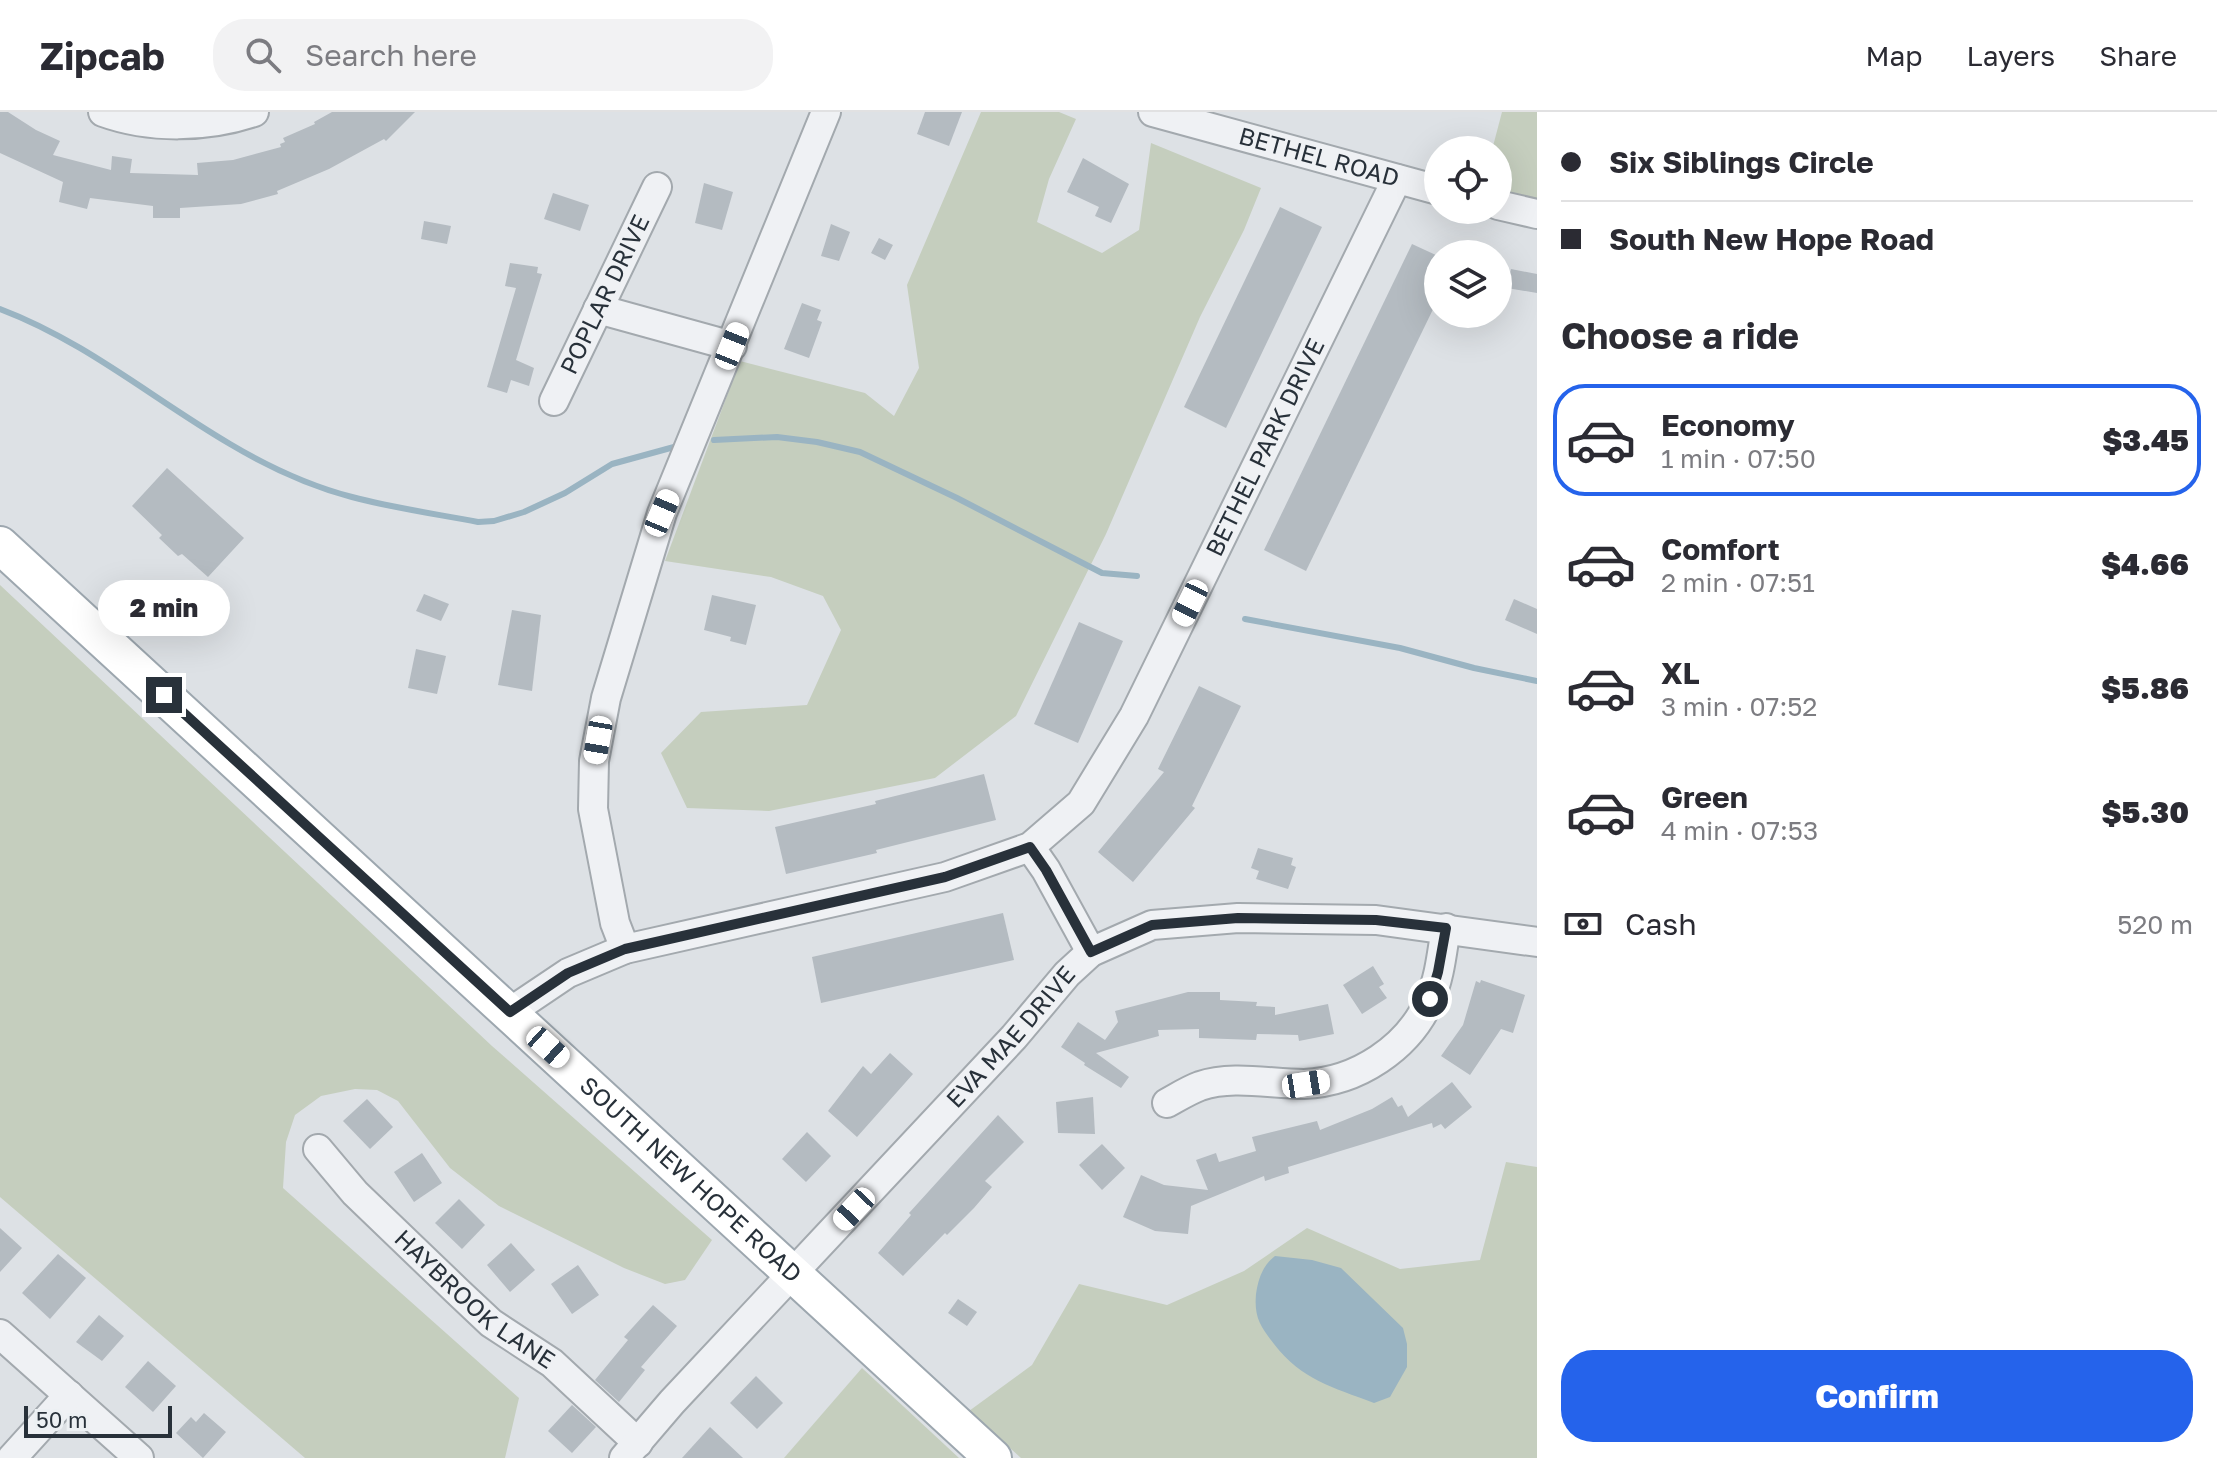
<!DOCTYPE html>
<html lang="en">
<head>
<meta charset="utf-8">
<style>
  :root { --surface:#fff; --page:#f2f2f3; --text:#2b2b33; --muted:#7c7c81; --line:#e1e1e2; --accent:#2563eb }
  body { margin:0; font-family:"Golos Text",sans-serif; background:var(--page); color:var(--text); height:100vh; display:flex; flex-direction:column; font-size:30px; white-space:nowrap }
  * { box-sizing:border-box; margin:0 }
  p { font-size:26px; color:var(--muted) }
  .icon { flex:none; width:44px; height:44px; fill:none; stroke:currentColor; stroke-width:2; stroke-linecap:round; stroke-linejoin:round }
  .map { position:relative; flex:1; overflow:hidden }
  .panel { display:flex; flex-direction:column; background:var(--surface); width:680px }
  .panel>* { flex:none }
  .hud { display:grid; align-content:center; height:176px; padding:0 24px; background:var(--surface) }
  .buttons { position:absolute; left:1424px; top:24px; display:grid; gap:16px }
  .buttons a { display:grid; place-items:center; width:88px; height:88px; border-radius:50%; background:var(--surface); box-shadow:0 8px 32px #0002; font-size:40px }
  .scale { position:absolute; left:24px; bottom:20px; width:148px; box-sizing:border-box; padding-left:8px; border:4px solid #28313a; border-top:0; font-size:22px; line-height:28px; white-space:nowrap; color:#28313a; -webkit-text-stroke:6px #ecf0f3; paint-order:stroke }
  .end { position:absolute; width:36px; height:36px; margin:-18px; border:10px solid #28313a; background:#fff; box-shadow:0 0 0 4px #fff }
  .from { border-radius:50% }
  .bubble { position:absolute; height:56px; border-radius:28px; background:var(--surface); box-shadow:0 8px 32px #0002; font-size:26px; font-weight:800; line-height:56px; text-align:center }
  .car { position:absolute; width:24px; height:48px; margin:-24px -12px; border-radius:10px; box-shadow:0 0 6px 2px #0007; background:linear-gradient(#fff 24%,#345 0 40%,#fff 0 76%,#345 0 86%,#fff 0) }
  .hud b { display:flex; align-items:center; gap:28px; height:76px; font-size:30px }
  .hud b+b { border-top:2px solid var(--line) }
  .hud i { width:20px; height:20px; background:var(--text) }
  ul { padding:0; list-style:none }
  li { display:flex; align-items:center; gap:24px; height:112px; margin:0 16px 12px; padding:0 8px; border:4px solid transparent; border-radius:32px }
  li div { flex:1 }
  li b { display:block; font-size:30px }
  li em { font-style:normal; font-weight:800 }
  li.selected { border-color:var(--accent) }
  li>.icon { width:72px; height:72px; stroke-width:1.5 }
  h2 { padding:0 24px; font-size:36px; line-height:96px }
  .pay { display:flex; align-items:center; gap:20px; height:88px; padding:0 24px; font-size:30px }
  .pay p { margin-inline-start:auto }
  .button { display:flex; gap:16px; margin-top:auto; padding:16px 24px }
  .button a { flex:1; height:92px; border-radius:32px; background:var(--accent); color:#fff; font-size:32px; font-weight:800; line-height:92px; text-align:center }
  header { display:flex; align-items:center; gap:48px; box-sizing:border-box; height:112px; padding:0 40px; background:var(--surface); border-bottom:2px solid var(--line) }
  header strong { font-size:38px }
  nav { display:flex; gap:44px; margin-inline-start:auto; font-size:28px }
  .search { width:560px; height:72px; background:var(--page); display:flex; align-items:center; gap:20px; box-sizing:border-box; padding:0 28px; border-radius:32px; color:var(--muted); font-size:30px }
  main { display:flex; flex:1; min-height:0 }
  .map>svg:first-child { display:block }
  .green { fill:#c5cebe }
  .water { fill:#9ab4c2 }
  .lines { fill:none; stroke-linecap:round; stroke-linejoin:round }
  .stream { stroke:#9ab4c2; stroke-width:6 }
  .building { fill:#b4bbc1 }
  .minor-casing { stroke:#a3a9ae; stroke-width:32 }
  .major-casing { stroke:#9da7af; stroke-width:40 }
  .minor { stroke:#eff1f4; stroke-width:28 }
  .major { stroke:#fff; stroke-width:36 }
  .route { stroke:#28313a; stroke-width:10 }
  .labels { text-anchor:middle; stroke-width:8; stroke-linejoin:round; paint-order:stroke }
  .street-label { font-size:24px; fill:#28313a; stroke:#ecf0f3 }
</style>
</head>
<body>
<header>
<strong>Zipcab</strong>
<div class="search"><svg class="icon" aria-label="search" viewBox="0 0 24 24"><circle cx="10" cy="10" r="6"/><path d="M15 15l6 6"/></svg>Search here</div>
<nav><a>Map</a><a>Layers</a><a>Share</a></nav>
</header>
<main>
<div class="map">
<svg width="1537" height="1346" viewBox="0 0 1537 1346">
  <rect width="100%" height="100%" fill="#dde1e5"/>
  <!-- green -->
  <g class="green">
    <polygon points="981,0 1059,0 1076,7 1049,67 1037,110 1102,141 1139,118 1151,31 1261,76 1244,118 1200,205 1106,422 1016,604 935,666 769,699 687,696 661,641 701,600 807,593 841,518 823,484 771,465 665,449 740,249 865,281 894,304 919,256 907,173"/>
    <polygon points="1502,0 1537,0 1537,89 1498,82 1498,38 1492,38"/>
    <polygon points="0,473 492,934 712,1128 685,1168 665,1172 624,1156 499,1094 450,1056 398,989 377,978 355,977 321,984 295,1003 286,1030 283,1076 519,1286 505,1346 305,1346 0,1085"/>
    <polygon points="1506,1050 1537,1055 1537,1346 1021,1346 969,1299 1032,1253 1079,1172 1167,1193 1244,1159 1307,1116 1400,1157 1480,1148"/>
    <polygon points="862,1256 959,1346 784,1346"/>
  </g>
  <!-- water -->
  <path class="water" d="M1275 1144 1312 1148 1341 1156 1403 1216 1407 1232V1255L1390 1285 1374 1291C1332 1275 1302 1268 1274 1232 1260 1214 1254 1205 1256 1182 1258 1167 1263 1153 1275 1144Z"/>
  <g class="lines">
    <!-- stream -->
    <g class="stream">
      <path d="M0 197C85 229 153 287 230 332 267 354 310 374 352 385 393 396 436 402 478 410L494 409 524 400 565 381 612 352 674 335"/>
      <polyline points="714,328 777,325 817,330 860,340 957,386 1102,461 1137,464"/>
      <polyline points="1245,507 1400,536 1474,556 1537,569"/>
    </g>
  </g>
  <!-- building -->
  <g class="building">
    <polygon points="0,0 8,0 36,18 60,29 53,43 111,58 112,44 132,47 130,61 198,63 197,51 233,48 281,35 280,32 285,30 283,26 315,12 314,10 332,0 415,0 386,29 384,27 329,57 277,79 278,82 241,92 180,96 180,106 153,106 153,94 90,86 87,97 59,90 63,70 0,41"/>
    <polygon points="925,0 962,0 949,34 917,22"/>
    <polygon points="1083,46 1129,72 1111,111 1095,104 1099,95 1067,80"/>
    <polygon points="704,71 733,80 722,118 695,111"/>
    <polygon points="553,81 589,93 580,119 544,107"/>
    <polygon points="1280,95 1322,115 1226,316 1184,295"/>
    <polygon points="424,109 451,114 447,132 421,127"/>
    <polygon points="831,112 850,120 839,149 821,144"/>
    <polygon points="879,126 893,133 885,148 871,141"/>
    <polygon points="1412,132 1438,144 1438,187 1306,459 1264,438"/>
    <polygon points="510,151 538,155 537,161 542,162 516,248 534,256 529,274 511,268 507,281 487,275 516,176 505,174"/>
    <polygon points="1511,157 1537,162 1537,181 1507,176"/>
    <polygon points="802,191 821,198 817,208 822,210 809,246 784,237"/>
    <polygon points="167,356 244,426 208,465 182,442 178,444 159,426 162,423 132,394"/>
    <polygon points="424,482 449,492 441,509 416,499"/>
    <polygon points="712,483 756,493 746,533 730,529 731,525 704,518"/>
    <polygon points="1514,487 1537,497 1537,522 1505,508"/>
    <polygon points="512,498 541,503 532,579 498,573"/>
    <polygon points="1079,510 1123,529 1078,631 1034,612"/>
    <polygon points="416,537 446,544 437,582 408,576"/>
    <polygon points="1199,574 1241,594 1192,694 1195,696 1133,770 1098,740 1164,660 1158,657"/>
    <polygon points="984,662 996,708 876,738 877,741 786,762 775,715 876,692 875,689"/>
    <polygon points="1258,736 1293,746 1291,753 1296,755 1288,777 1256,767 1259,759 1251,756"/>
    <polygon points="1003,801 1014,848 821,891 812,845"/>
    <polygon points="1373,854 1384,872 1379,875 1387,886 1362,902 1343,873"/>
    <polygon points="1481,868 1525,883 1513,921 1501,917 1470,963 1441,944 1463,913 1476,869 1480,871"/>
    <polygon points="1188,880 1220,880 1220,888 1257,890 1256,894 1275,895 1275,903 1328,892 1334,922 1299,929 1298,923 1257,922 1256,928 1199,926 1199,917 1158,918 1159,924 1096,941 1129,965 1121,976 1084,953 1085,951 1061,935 1078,910 1105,928 1118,910 1115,899"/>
    <polygon points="890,941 913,962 857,1025 828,999 863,954 871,962"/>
    <polygon points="1452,970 1472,995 1445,1017 1441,1012 1433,1016 1432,1011 1288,1055 1289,1061 1265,1069 1264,1064 1191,1094 1188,1122 1155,1119 1123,1105 1141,1063 1164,1073 1208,1078 1196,1048 1216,1041 1219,1050 1256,1039 1252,1025 1317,1009 1320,1018 1372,997 1392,985 1398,995 1402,993 1408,1005"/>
    <polygon points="1093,985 1095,1022 1058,1021 1056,990"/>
    <polygon points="367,987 393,1015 370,1037 343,1009"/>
    <polygon points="998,1003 1024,1030 985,1069 992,1075 974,1096 947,1123 945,1121 903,1164 878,1141 911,1103 909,1101"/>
    <polygon points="807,1020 831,1044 806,1070 782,1047"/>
    <polygon points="1102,1032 1125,1056 1102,1078 1079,1053"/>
    <polygon points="422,1041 442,1071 414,1090 394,1060"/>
    <polygon points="459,1087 485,1113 462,1137 435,1111"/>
    <polygon points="0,1116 22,1136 0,1160"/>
    <polygon points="511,1131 535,1158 510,1180 487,1153"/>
    <polygon points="58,1142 86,1166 50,1207 22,1181"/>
    <polygon points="578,1153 599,1183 572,1202 551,1172"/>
    <polygon points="958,1187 977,1200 967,1214 948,1201"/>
    <polygon points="653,1193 677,1214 641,1255 645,1258 619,1290 595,1268 628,1228 624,1225"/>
    <polygon points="99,1203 124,1224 102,1249 76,1230"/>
    <polygon points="148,1249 176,1274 153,1300 125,1275"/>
    <polygon points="756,1264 783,1291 757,1317 730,1291"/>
    <polygon points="572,1293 596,1315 572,1341 548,1319"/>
    <polygon points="204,1301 226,1320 203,1346 176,1321 191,1305 196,1310"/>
    <polygon points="710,1315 743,1346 682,1346"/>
  </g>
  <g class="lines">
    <defs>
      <g id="minor">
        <path d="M103 0C150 17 207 16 254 0"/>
        <path id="s1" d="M1153 0 1438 78"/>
        <polyline points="1498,93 1537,102"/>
        <polyline points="598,197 732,234"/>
        <path id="s2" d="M554 289 657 75"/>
        <polyline points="1030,735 1046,758 1091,840"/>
        <polyline points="625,837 615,811 593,697 594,649 606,586 662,401 826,0"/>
        <path id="s3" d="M510 900 568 861 625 837 945 765 1030 735 1081 691 1134 604 1397 67"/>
        <path d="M1167 991C1178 985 1189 978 1200 974 1233 963 1270 972 1304 972 1357 970 1409 936 1430 887 1440 865 1442 839 1446 816"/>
        <path id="s4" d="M318 1037 355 1081 457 1179 491 1211 552 1251 638 1331"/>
        <polyline points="0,1222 139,1346"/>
        <polyline points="12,1346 69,1283"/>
        <path id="s5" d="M624 1346 672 1290 1014 925 1067 862 1091 840 1152 813 1238 806 1376 808 1537 830"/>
      </g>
      <g id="major">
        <path id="s6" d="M0 433 993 1346"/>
      </g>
    </defs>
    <!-- minor casing -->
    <use href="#minor" class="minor-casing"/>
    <!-- major casing -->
    <use href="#major" class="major-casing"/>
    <!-- minor -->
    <use href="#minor" class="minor"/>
    <!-- major -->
    <use href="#major" class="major"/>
  </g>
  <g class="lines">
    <!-- route -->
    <polyline class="route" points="164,583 510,900 568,861 625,837 945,765 1030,735 1046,758 1091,840 1152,813 1238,806 1376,808 1446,816 1438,860 1430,887"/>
  </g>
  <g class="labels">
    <!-- street labels -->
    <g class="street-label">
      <text dy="8" stroke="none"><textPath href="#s1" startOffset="172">BETHEL ROAD</textPath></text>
      <text dy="8" stroke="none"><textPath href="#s2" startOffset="118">POPLAR DRIVE</textPath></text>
      <text dy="8" stroke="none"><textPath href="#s3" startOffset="1018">BETHEL PARK DRIVE</textPath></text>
      <text dy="8" stroke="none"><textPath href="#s5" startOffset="572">EVA MAE DRIVE</textPath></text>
      <text dy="8" stroke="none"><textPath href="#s6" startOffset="938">SOUTH NEW HOPE ROAD</textPath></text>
      <text dy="8" stroke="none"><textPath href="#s4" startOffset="218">HAYBROOK LANE</textPath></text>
    </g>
  </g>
</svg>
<div class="buttons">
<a><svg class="icon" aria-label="locate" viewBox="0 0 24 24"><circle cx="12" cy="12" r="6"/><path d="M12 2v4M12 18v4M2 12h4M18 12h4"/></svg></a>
<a><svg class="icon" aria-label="layers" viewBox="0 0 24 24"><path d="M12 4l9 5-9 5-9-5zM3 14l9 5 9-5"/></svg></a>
</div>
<div class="scale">50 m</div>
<i class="end from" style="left:1430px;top:887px"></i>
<i class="end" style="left:164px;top:583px"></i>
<div class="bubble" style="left:98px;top:468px;width:132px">2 min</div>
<i class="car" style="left:732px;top:234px;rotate:22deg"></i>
<i class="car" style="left:662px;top:401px;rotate:23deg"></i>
<i class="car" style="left:1190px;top:491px;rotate:206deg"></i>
<i class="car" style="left:598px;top:628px;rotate:190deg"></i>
<i class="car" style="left:548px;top:935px;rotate:132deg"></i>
<i class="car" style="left:1306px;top:972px;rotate:81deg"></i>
<i class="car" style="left:854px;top:1097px;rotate:223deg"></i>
</div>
<section class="panel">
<div class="hud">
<b><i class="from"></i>Six Siblings Circle</b>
<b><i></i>South New Hope Road</b>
</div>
<h2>Choose a ride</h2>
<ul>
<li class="selected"><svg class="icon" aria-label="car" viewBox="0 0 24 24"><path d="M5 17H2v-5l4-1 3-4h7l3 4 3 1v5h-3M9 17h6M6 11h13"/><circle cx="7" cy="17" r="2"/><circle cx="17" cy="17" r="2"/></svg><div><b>Economy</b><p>1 min · 07:50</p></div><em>$3.45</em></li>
<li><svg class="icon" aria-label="car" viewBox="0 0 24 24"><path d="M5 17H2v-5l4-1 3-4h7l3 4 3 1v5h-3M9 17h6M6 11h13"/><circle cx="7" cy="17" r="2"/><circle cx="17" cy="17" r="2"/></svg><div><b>Comfort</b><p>2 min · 07:51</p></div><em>$4.66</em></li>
<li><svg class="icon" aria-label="car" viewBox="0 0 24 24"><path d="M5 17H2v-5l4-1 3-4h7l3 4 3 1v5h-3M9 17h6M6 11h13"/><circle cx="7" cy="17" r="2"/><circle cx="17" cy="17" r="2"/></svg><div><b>XL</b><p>3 min · 07:52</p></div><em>$5.86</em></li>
<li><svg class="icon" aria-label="car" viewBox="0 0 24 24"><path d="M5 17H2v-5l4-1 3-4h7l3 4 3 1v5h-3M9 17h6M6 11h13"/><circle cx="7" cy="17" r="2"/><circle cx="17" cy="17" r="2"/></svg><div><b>Green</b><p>4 min · 07:53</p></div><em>$5.30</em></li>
</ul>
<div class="pay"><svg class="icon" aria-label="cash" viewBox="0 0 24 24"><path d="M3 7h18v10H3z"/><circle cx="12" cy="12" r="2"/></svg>Cash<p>520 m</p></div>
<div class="button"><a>Confirm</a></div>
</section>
</main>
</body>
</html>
